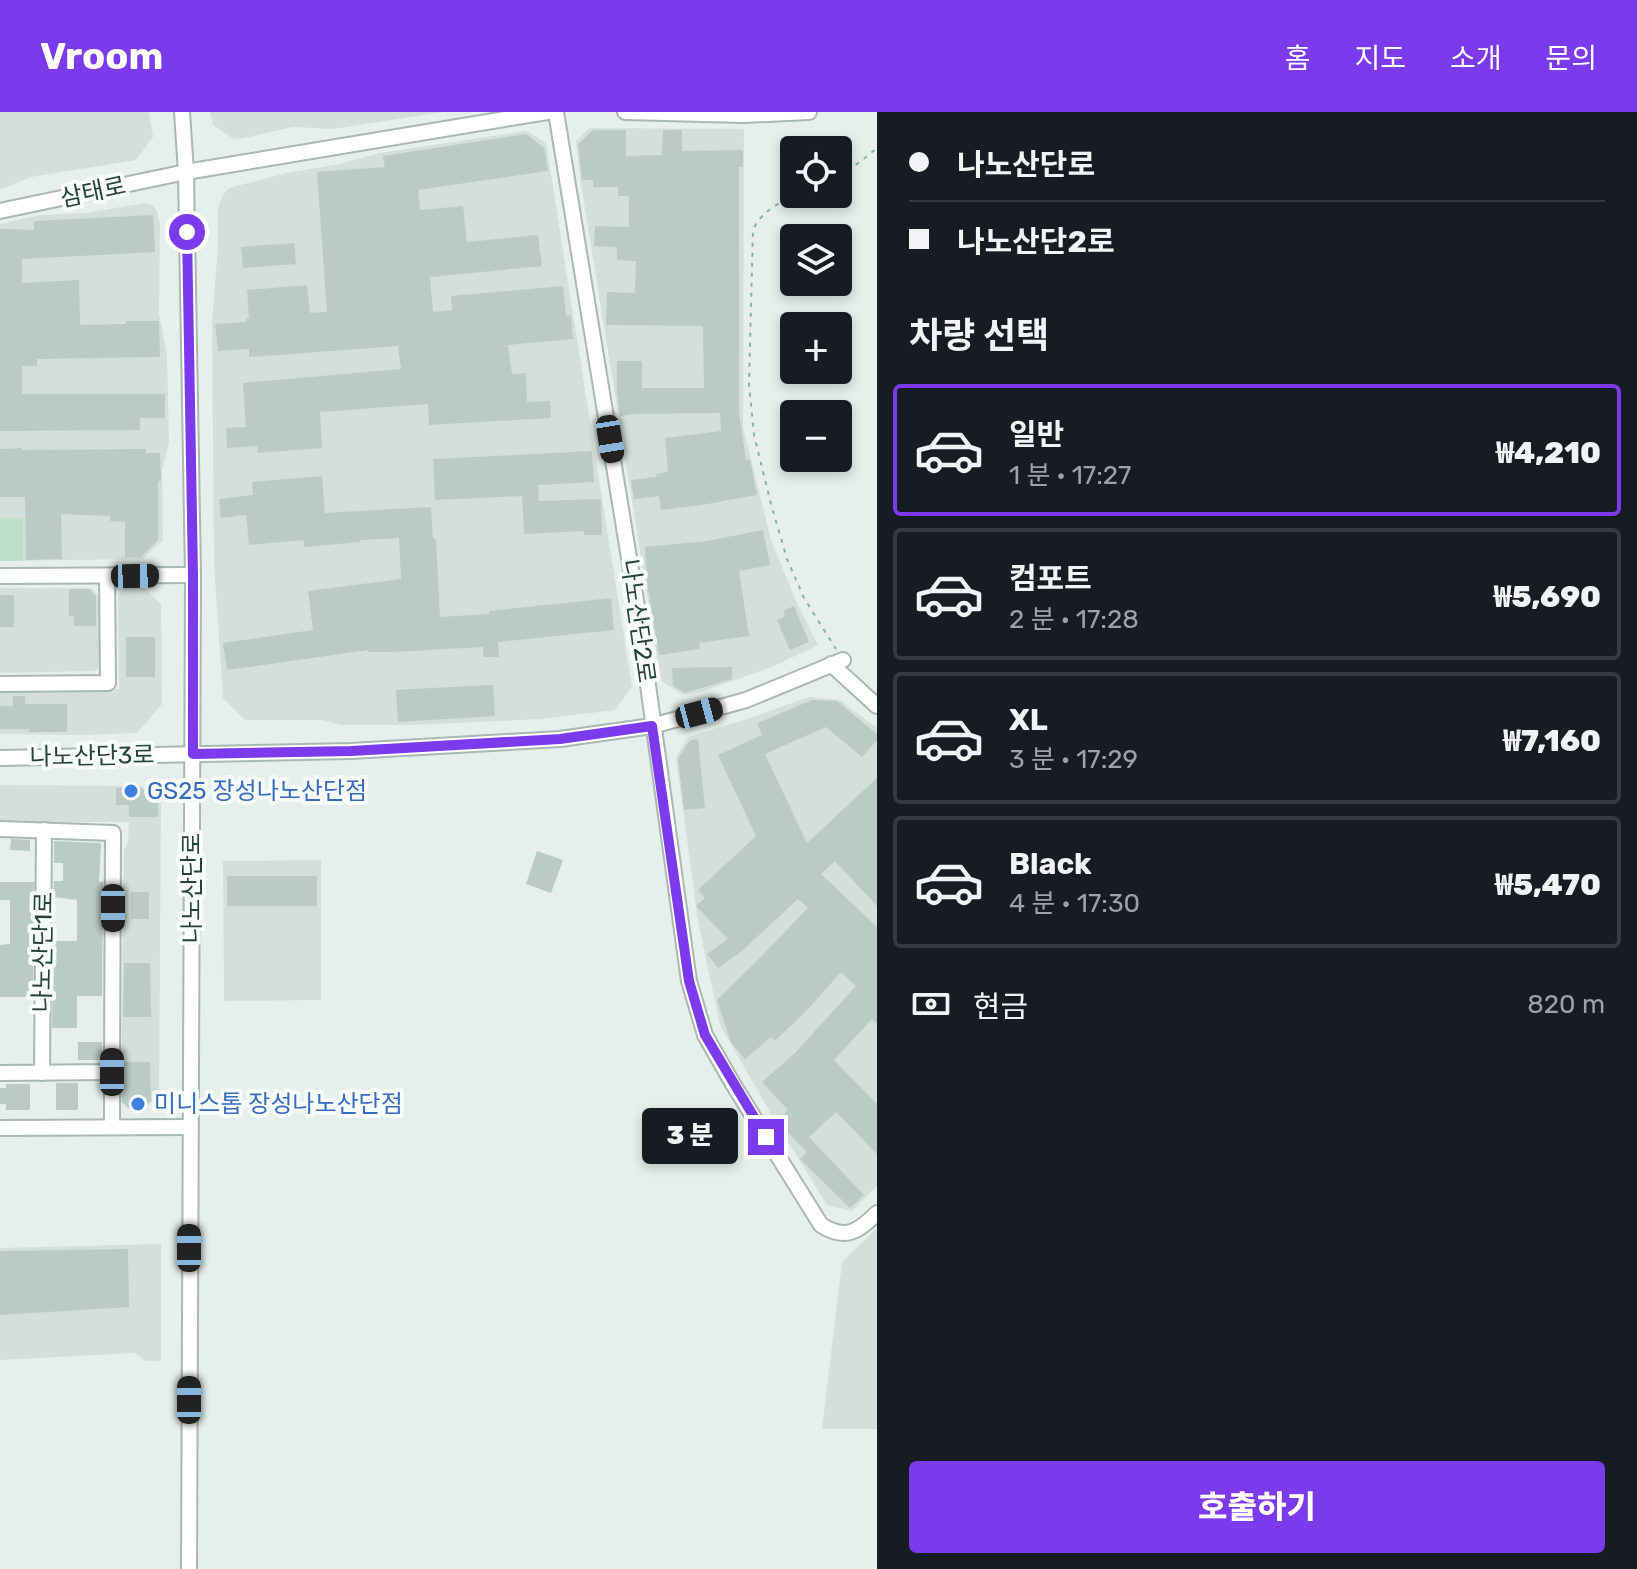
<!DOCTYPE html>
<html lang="ko">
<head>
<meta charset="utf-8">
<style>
  :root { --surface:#171b24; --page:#20242c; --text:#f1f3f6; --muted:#9ea1a6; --line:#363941; --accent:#7c3aed }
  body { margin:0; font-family:Rubik,"Noto Sans KR",sans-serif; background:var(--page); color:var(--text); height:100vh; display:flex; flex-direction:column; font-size:30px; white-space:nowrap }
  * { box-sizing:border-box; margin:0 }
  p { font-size:26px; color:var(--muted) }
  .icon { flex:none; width:44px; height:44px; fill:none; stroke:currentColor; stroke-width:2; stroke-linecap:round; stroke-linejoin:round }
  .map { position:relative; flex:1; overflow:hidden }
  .panel { display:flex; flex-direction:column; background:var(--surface); width:760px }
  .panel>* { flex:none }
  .banner { display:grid; align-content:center; height:176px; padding:0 32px; background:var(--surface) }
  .buttons { position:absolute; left:780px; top:24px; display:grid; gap:16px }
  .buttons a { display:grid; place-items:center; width:72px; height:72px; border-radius:8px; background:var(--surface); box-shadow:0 4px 12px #0003; font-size:40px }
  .end { position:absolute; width:36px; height:36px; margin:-18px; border:10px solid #7c3aed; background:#fff; box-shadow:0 0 0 4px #fff }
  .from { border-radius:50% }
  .bubble { position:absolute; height:56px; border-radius:8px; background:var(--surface); box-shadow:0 4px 12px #0003; font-size:26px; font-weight:800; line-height:56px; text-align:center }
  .car { position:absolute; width:24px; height:48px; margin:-24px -12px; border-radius:10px; box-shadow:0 0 6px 2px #0007; background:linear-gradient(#222 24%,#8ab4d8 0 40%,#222 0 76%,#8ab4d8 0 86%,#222 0) }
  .banner b { display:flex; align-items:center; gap:28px; height:76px; font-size:30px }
  .banner b+b { border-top:2px solid var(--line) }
  .banner i { width:20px; height:20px; background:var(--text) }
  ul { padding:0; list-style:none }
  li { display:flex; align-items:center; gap:24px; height:132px; margin:0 16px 12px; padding:0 16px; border:4px solid var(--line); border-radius:8px }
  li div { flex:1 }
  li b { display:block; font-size:30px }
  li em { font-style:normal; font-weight:800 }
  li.on { border-color:var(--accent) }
  li>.icon { width:72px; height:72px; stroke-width:1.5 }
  h2 { padding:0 32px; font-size:36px; line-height:96px }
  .pay { display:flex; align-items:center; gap:20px; height:88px; padding:0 32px; font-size:30px }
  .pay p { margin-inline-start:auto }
  .primary-button { display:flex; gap:16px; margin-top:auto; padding:16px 32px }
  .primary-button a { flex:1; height:92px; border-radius:8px; background:var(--accent); color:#fff; font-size:32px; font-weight:800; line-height:92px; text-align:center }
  header { display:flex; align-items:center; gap:48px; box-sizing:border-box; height:112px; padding:0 40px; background:var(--accent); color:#fff }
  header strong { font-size:38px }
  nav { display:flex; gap:44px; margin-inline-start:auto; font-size:28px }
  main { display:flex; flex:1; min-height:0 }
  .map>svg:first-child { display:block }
  .built { fill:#d4dfda }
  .green { fill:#bfe0c8 }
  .building { fill:#bbcac4 }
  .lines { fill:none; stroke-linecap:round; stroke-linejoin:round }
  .minor-casing { stroke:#a8b8b2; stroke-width:18 }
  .path { stroke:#86b3a5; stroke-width:2; stroke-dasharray:4 6; stroke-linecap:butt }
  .minor { stroke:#fff; stroke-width:14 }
  .route { stroke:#7c3aed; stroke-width:10 }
  .shop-dot { fill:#3f7fe0; stroke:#f7fbf9; stroke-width:3 }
  .labels { text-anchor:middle; stroke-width:8; stroke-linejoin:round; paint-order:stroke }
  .street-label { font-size:24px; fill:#24423a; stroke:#f7fbf9 }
  .shop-label { font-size:24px; fill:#366cbe; stroke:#f7fbf9; text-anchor:start }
</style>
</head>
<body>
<header>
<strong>Vroom</strong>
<nav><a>홈</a><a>지도</a><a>소개</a><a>문의</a></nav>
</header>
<main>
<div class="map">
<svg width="877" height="1457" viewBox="0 0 877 1457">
  <rect width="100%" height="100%" fill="#e6efeb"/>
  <!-- built -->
  <g class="built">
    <polygon points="0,0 149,0 153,25 136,48 31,65 0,78"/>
    <polygon points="210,0 443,0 333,17 293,15 240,27 232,26 213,13"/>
    <polygon points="590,16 744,17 743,315 771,428 796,489 818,533 774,554 702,580 683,583 661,569 581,72 576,29"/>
    <polygon points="527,19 546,31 632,575 615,598 542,607 411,613 342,613 321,608 245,608 223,586 214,451 212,210 218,134 218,97 222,84 229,76 287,61 339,52 380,41"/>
    <polygon points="145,91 153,93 157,100 160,113 159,202 167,244 169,331 162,358 163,428 143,447 0,449 0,112 40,103 85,101"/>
    <polygon points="143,475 161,492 162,592 137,621 84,623 0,622 0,578 119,577 118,483 126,476"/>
    <polygon points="0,476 91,476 100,485 101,551 99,556 94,559 0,561"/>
    <polygon points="809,585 840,588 877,616 877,1074 852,1099 827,1093 771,1002 720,913 698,809 676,646 688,625 747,607"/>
    <polygon points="0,673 141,674 161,691 159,984 143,997 129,997 121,990 124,739 128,730 129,710 0,710"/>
    <polygon points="321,748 321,888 224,889 223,749"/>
    <polygon points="877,1116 877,1317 822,1317 842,1150"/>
    <polygon points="161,1132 161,1249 146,1249 135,1241 0,1248 0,1136"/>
  </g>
  <!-- green -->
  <rect class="green" x="0" y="406" width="23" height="43"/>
  <!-- building -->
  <g class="building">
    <polygon points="593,18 626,18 626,44 662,43 663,18 682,18 682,39 743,38 743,55 739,55 739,301 746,348 750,347 757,383 702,393 661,398 659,384 634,387 631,368 657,365 656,362 668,360 665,326 721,319 720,301 634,302 620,304 617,280 617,249 642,249 642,276 704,276 703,214 606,213 607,180 635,181 636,149 617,148 617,135 594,134 595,114 629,115 629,84 618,84 618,75 593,75 593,68 582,68 578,32"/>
    <polygon points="526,22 544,36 548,59 418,78 420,98 463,94 467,130 538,123 542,154 430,165 433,200 452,198 451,184 563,174 566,204 571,203 573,227 508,233 512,262 526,261 527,290 550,289 551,306 429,313 428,292 320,300 322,336 258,341 257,334 227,336 226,316 246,315 243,271 401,257 398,234 249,245 249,237 218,239 215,212 247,210 246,207 249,206 247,178 307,173 310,201 327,200 317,60 385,55 383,44"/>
    <polygon points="153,103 155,140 22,147 22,171 79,168 80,213 126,212 126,209 159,209 160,245 37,247 37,254 22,254 22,282 165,282 165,306 140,306 140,318 0,319 0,117 34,118 34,109"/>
    <polygon points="294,131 296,152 243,156 241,135"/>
    <polygon points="22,336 22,338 146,337 146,341 160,341 161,369 158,369 158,428 141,445 125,445 125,410 110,409 110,404 61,402 62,447 26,448 25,385 0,385 0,337"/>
    <polygon points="592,339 594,370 538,373 539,389 601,387 602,423 584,423 584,419 524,422 522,384 435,388 433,347"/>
    <polygon points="322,364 325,401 431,395 433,427 436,427 440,505 489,502 489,499 611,486 614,518 498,530 499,545 483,545 483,535 392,540 368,540 368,538 227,558 223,531 313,518 308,479 401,467 399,426 360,428 360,430 304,435 304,428 249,433 246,403 221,406 219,387 253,383 252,370"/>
    <polygon points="763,418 770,453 739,459 749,524 699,531 700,537 659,543 647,470 645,435 707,429"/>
    <polygon points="69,477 89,477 96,485 96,514 74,514 74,504 69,504"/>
    <rect x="0" y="483" width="14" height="32"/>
    <polygon points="794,494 809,530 790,538 777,508 785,504 783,499"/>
    <rect x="126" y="525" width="29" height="40"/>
    <polygon points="732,555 732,567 685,581 673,574 672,556"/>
    <polygon points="487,573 493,573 495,604 398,610 396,578"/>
    <polygon points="13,584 25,584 25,592 67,592 67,620 29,620 29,617 0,617 0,594 13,594"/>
    <polygon points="812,588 837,589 877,622 877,628 862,645 826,615 765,642 807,731 877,666 877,794 835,749 821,762 877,815 877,912 872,907 834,948 877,992 877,1042 836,1000 809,1025 864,1083 850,1096 800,1047 807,1040 777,1009 788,998 762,970 795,941 856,874 841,860 808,897 775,929 771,925 745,947 731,931 717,888 758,848 808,796 798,787 743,838 718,856 707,842 728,827 696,794 705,786 698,778 756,724 718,643 762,623 757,611"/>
    <polygon points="698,627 705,696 684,698 678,647 690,628"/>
    <polygon points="116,676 141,676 158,691 158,705 129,705 129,693 116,693"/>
    <polygon points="11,727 30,728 30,739 10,738"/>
    <polygon points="54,729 100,731 101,733 99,770 103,770 102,884 77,884 77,916 52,916 53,829 77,829 77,788 53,785 54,769 63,769 63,751 54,751"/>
    <polygon points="537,739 563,748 551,781 526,772"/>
    <rect x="227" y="764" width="90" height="30"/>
    <polygon points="0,770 34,770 33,881 29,881 29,885 0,885 0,833 10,832 10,788 0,788"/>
    <rect x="131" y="780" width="18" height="27"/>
    <polygon points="124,851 150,851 151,905 123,905"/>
    <polygon points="78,930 102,930 102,944 98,948 78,948"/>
    <polygon points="123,950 150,950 151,989 142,996 129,996 122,990"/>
    <rect x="56" y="971" width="22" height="27"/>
    <polygon points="6,972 30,972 30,998 6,998 6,992 0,992 0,976 6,976"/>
    <polygon points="128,1137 129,1195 0,1203 0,1139"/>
  </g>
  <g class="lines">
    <defs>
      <g id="minor">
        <polyline points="182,0 186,60 193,463 189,1457"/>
        <path d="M556 0 638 501 689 869 705 923 733 972 821 1113C846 1129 859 1119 877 1101"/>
        <polyline points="625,0 743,3 809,0"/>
        <polyline points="0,99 186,60 547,0"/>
        <polyline points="0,464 193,463"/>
        <polyline points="831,552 877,594"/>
        <polyline points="0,572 108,571 107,464"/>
        <polyline points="0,646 351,639 560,627 652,614 746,588 843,548"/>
        <polyline points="0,717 113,721 112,960 0,961"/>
        <polyline points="42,961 44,718"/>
        <polyline points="112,1015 112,960"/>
        <polyline points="0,1016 190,1015"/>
      </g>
    </defs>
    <!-- minor casing -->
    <use href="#minor" class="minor-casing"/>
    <!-- path -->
    <g class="path">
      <polyline points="838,62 857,52 877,36"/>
      <path d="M796 82C779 92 761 99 753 118L749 272 754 323 771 392 787 447 804 486 836 537"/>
    </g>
    <!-- minor -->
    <use href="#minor" class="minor"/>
  </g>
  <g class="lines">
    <!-- route -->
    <polyline class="route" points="187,120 193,463 193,642 351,639 560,627 652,614 689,869 705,923 766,1025"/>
  </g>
  <!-- markers -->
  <g class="shop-dot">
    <circle cx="131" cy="679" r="8"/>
    <circle cx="138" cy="992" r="8"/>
  </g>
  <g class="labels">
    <!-- street labels -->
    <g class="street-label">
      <text transform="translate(93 80) rotate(-12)" y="8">삼태로</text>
      <text transform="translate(638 509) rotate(82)" y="8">나노산단2로</text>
      <text transform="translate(92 644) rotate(-1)" y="8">나노산단3로</text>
      <text transform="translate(192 776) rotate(-90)" y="8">나노산단로</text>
      <text transform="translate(43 840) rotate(-89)" y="8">나노산단1로</text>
    </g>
    <!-- shop labels -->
    <g class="shop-label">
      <text x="147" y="687">GS25 장성나노산단점</text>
      <text x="154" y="1000">미니스톱 장성나노산단점</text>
    </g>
  </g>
</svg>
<div class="buttons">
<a><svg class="icon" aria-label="locate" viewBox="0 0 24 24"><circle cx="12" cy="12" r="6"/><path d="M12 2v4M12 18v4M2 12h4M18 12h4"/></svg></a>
<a><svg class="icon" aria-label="layers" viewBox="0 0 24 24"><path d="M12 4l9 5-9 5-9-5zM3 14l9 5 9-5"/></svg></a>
<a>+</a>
<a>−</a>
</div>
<i class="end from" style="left:187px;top:120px"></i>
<i class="end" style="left:766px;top:1025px"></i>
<div class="bubble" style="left:642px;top:996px;width:96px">3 분</div>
<i class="car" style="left:610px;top:327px;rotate:171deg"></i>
<i class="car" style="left:135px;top:464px;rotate:89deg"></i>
<i class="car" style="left:699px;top:601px;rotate:75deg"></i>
<i class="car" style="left:113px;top:796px;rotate:180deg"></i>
<i class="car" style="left:112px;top:960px;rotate:0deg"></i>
<i class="car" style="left:189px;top:1136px;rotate:0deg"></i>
<i class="car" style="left:189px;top:1288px;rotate:0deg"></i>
</div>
<section class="panel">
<div class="banner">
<b><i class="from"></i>나노산단로</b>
<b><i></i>나노산단2로</b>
</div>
<h2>차량 선택</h2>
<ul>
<li class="on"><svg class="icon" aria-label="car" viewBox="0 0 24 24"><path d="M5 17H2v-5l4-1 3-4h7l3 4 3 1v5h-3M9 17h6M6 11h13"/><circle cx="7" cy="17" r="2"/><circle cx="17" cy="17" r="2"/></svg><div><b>일반</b><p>1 분 · 17:27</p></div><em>₩4,210</em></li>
<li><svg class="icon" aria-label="car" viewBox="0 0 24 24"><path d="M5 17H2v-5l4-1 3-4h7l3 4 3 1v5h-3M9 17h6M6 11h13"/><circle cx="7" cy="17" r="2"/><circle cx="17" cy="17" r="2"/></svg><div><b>컴포트</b><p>2 분 · 17:28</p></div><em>₩5,690</em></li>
<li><svg class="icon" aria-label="car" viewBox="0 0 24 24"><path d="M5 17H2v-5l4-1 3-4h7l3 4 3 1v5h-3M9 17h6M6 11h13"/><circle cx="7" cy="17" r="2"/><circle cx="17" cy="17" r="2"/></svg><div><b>XL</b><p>3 분 · 17:29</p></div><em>₩7,160</em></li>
<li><svg class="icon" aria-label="car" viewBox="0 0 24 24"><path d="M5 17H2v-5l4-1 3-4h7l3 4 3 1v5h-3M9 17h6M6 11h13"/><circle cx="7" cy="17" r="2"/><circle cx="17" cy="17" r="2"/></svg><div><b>Black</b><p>4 분 · 17:30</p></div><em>₩5,470</em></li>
</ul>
<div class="pay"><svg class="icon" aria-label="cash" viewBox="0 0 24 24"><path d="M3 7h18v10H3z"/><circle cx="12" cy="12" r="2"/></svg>현금<p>820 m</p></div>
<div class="primary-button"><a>호출하기</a></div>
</section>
</main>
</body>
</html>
